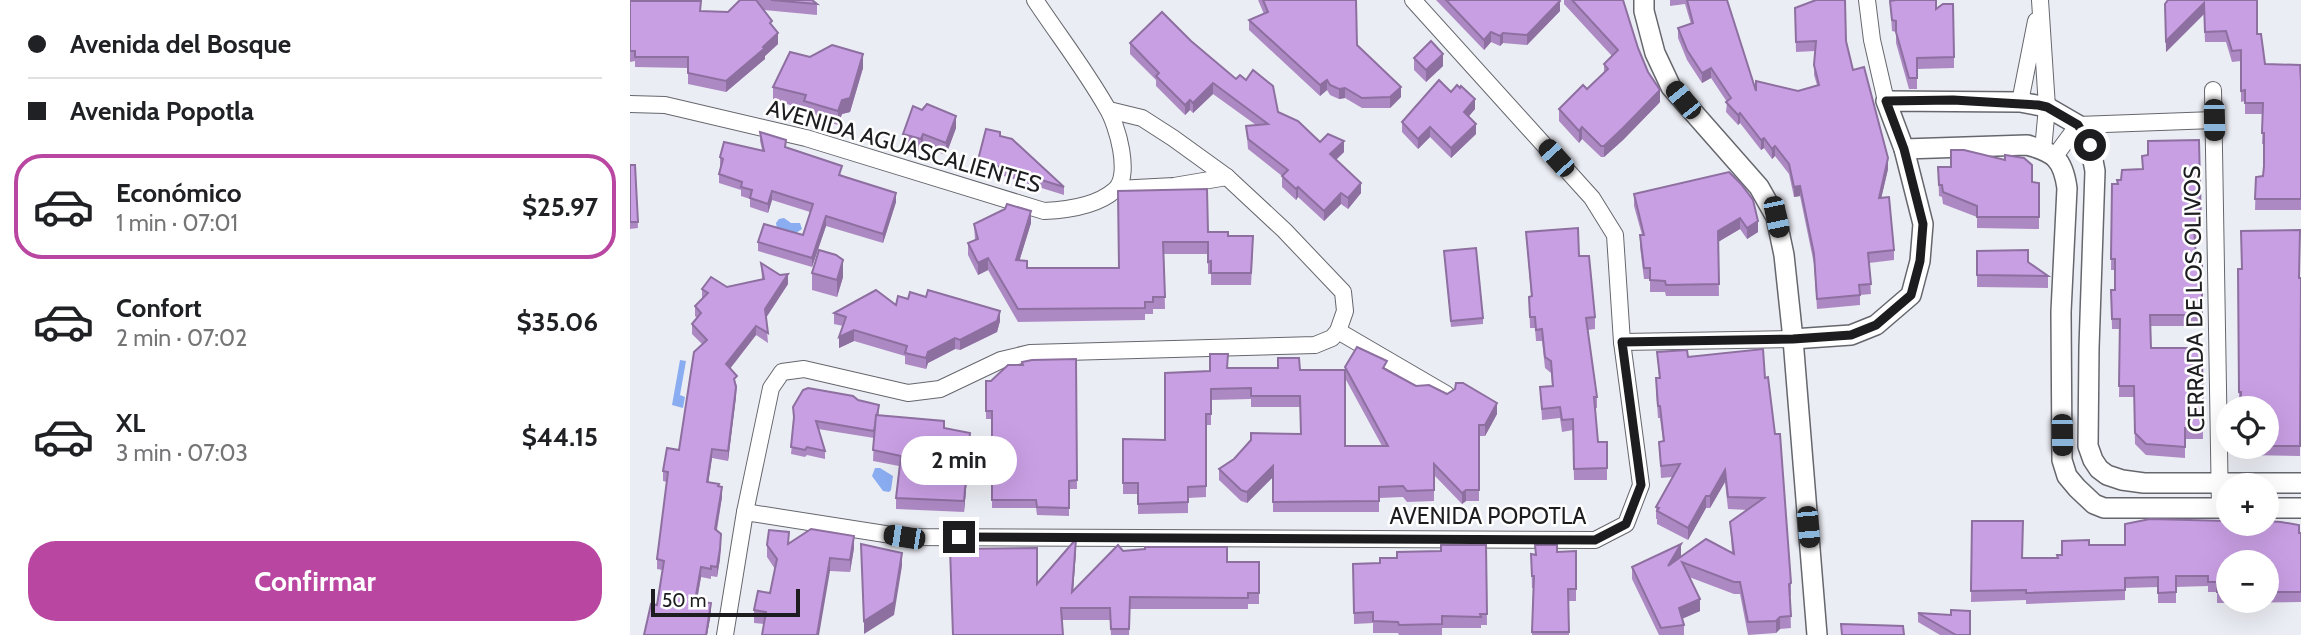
<!DOCTYPE html>
<html lang="es">
<head>
<meta charset="utf-8">
<style>
  :root { --surface:#fff; --page:#f2f2f2; --text:#202124; --muted:#757577; --line:#e0e0e0; --accent:#b947a2 }
  body { margin:0; font-family:Cabin,sans-serif; background:var(--page); color:var(--text); height:100vh; display:flex; flex-direction:column; font-size:26px; white-space:nowrap }
  * { box-sizing:border-box; margin:0 }
  p { font-size:23px; color:var(--muted) }
  .icon { flex:none; width:38px; height:38px; fill:none; stroke:currentColor; stroke-width:2; stroke-linecap:round; stroke-linejoin:round }
  .map { position:relative; flex:1; overflow:hidden }
  .drawer { display:flex; flex-direction:column; background:var(--surface); width:630px }
  .drawer>* { flex:none }
  .guide { display:grid; align-content:center; height:154px; padding:0 28px; background:var(--surface) }
  .fabs { position:absolute; left:1586px; top:396px; display:grid; gap:14px }
  .fabs a { display:grid; place-items:center; width:63px; height:63px; border-radius:50%; background:var(--surface); box-shadow:0 7px 28px #0002; font-size:35px }
  .scale { position:absolute; left:21px; bottom:18px; width:149px; box-sizing:border-box; padding-left:7px; border:4px solid #1d1d20; border-top:0; font-size:19px; line-height:24px; white-space:nowrap; color:#1d1d20; -webkit-text-stroke:5px #fff; paint-order:stroke }
  .end { position:absolute; width:32px; height:32px; margin:-16px; border:9px solid #1d1d20; background:#fff; box-shadow:0 0 0 4px #fff }
  .from { border-radius:50% }
  .bubble { position:absolute; height:49px; border-radius:24px; background:var(--surface); box-shadow:0 7px 28px #0002; font-size:23px; font-weight:700; line-height:49px; text-align:center }
  .car { position:absolute; width:21px; height:42px; margin:-21px -10px; border-radius:9px; box-shadow:0 0 5px 2px #0007; background:linear-gradient(#222 24%,#8ab4d8 0 40%,#222 0 76%,#8ab4d8 0 86%,#222 0) }
  .guide b { display:flex; align-items:center; gap:24px; height:66px; font-size:26px }
  .guide b+b { border-top:2px solid var(--line) }
  .guide i { width:18px; height:18px; background:var(--text) }
  ul { padding:0; list-style:none }
  li { display:flex; align-items:center; gap:21px; height:105px; margin:0 14px 10px; padding:0 14px; border:4px solid transparent; border-radius:28px }
  li div { flex:1 }
  li b { display:block; font-size:26px }
  li em { font-style:normal; font-weight:700 }
  li.selected { border-color:var(--accent) }
  li>.icon { width:63px; height:63px; stroke-width:1.5 }
  .cta { display:flex; gap:14px; margin-top:auto; padding:14px 28px }
  .cta a { flex:1; height:80px; border-radius:28px; background:var(--accent); color:#fff; font-size:28px; font-weight:700; line-height:80px; text-align:center }
  main { display:flex; flex:1; min-height:0 }
  .map>svg:first-child { display:block }
  .water { fill:#8aacf0 }
  .lines { fill:none; stroke-linecap:round; stroke-linejoin:round }
  .minor-casing { stroke:#65676d; stroke-width:18 }
  .tertiary-casing { stroke:#65676d; stroke-width:22 }
  .minor { stroke:#fff; stroke-width:16 }
  .tertiary { stroke:#fff; stroke-width:19 }
  .wall { fill:#ad89c4; fill-rule:evenodd }
  .shaded-wall { fill:#8d6fa0 }
  .building { fill:#c99fe4; stroke:#8d6fa0; stroke-width:2 }
  .route { stroke:#1d1d20; stroke-width:9 }
  .labels { text-anchor:middle; stroke-width:5; stroke-linejoin:round; paint-order:stroke }
  .street-label { font-size:23px; fill:#1d1d20; stroke:#fff }
</style>
</head>
<body>
<main>
<section class="drawer">
<div class="guide">
<b><i class="from"></i>Avenida del Bosque</b>
<b><i></i>Avenida Popotla</b>
</div>
<ul>
<li class="selected"><svg class="icon" aria-label="car" viewBox="0 0 24 24"><path d="M5 17H2v-5l4-1 3-4h7l3 4 3 1v5h-3M9 17h6M6 11h13"/><circle cx="7" cy="17" r="2"/><circle cx="17" cy="17" r="2"/></svg><div><b>Económico</b><p>1 min · 07:01</p></div><em>$25.97</em></li>
<li><svg class="icon" aria-label="car" viewBox="0 0 24 24"><path d="M5 17H2v-5l4-1 3-4h7l3 4 3 1v5h-3M9 17h6M6 11h13"/><circle cx="7" cy="17" r="2"/><circle cx="17" cy="17" r="2"/></svg><div><b>Confort</b><p>2 min · 07:02</p></div><em>$35.06</em></li>
<li><svg class="icon" aria-label="car" viewBox="0 0 24 24"><path d="M5 17H2v-5l4-1 3-4h7l3 4 3 1v5h-3M9 17h6M6 11h13"/><circle cx="7" cy="17" r="2"/><circle cx="17" cy="17" r="2"/></svg><div><b>XL</b><p>3 min · 07:03</p></div><em>$44.15</em></li>
</ul>
<div class="cta"><a>Confirmar</a></div>
</section>
<div class="map">
<svg width="1671" height="635" viewBox="0 0 1671 635">
  <rect width="100%" height="100%" fill="#ebedf4"/>
  <!-- water -->
  <g class="water">
    <polygon points="154,218 161,223 170,223 172,229 166,233 147,229 146,223 149,219"/>
    <polygon points="50,360 56,361 50,395 55,397 53,408 42,405"/>
    <polygon points="245,468 250,468 263,476 261,490 259,492 253,491 242,476"/>
  </g>
  <g class="lines">
    <defs>
      <g id="minor">
        <polyline points="1237,0 1242,40 1256,101"/>
        <polyline points="1410,0 1417,107 1413,150"/>
        <polyline points="1583,90 1590,508"/>
        <polyline points="1390,102 1406,21"/>
        <path d="M0 104 35 105 176 138 414 211C437 210 467 206 485 190 502 176 487 124 477 108 456 71 429 36 405 0"/>
        <polyline points="1425,156 1448,125 1584,120"/>
        <polyline points="487,189 544,186 597,177"/>
        <polyline points="708,331 816,394"/>
        <polyline points="992,342 1163,339"/>
        <polyline points="115,512 274,537 965,540 996,524 1011,485 992,342 985,235 962,198 783,0"/>
        <polyline points="95,635 115,512 141,388 152,372 174,369 278,393 310,389 371,360 400,353 685,345 702,338 708,331 715,311 713,292 654,230 597,177 543,138 512,118 479,110"/>
      </g>
      <g id="tertiary">
        <polyline points="1014,0 1014,11 1025,53 1041,87 1129,187 1146,217 1154,255 1163,339 1187,635"/>
        <path d="M1274 149 1397 145C1424 152 1433 159 1437 188L1431 312 1432 460 1437 476 1447 488 1464 504 1474 508H1598"/>
        <polyline points="1163,339 1221,335 1246,325 1281,295 1290,261 1293,224 1274,149 1256,101 1390,102 1417,107 1448,125 1460,145 1465,171 1459,348 1458,446 1463,460 1469,469 1477,475 1492,480 1514,483 1671,483"/>
        <polyline points="1636,508 1671,508"/>
      </g>
    </defs>
    <!-- minor casing -->
    <use href="#minor" class="minor-casing"/>
    <!-- tertiary casing -->
    <use href="#tertiary" class="tertiary-casing"/>
    <!-- minor -->
    <use href="#minor" class="minor"/>
    <!-- tertiary -->
    <use href="#tertiary" class="tertiary"/>
  </g>
  <!-- wall -->
  <g class="wall">
    <polygon points="110,0 182,0 187,4 187,15 134,10 142,26 148,44 135,56 135,59 96,92 58,84 58,68 5,67 5,61 0,62 0,1 71,11 98,12"/>
    <polygon points="628,0 726,0 727,45 771,97 760,108 732,108 715,98 709,99 700,95 697,90 690,96 619,30 619,20 634,14"/>
    <polygon points="806,0 929,0 930,11 897,45 873,43 870,46 861,42 854,50"/>
    <polygon points="934,0 993,0 1008,48 1030,102 993,140 974,157 971,157 952,139 949,143 929,121 929,109 957,89 974,73 974,64 982,56 934,4"/>
    <polygon points="1040,0 1097,0 1126,91 1168,91 1187,85 1184,75 1185,51 1166,52 1165,8 1216,41 1223,70 1258,169 1251,198 1264,250 1264,260 1239,263 1241,294 1230,295 1230,305 1187,309 1184,264 1170,196 1164,197 1159,174 1145,156 1142,159 1134,148 1131,150 1110,123 1108,125 1096,112 1097,102 1081,78 1072,83 1057,60 1048,38 1048,28 1061,24 1055,4 1040,6"/>
    <polygon points="1538,0 1627,34 1635,64 1671,82 1671,210 1625,210 1626,177 1633,176 1634,166 1634,144 1632,144 1633,114 1615,114 1615,101 1611,102 1611,61 1602,62 1596,42 1575,42 1574,14 1536,52 1535,4"/>
    <polygon points="1260,1 1306,9 1324,43 1324,68 1287,69 1287,89 1279,89 1266,43 1266,32 1262,31"/>
    <polygon points="561,41 606,79 648,112 690,142 714,152 706,160 731,193 718,209 711,204 694,221 668,197 666,200 652,187 652,176 618,149 616,126 626,125 583,94 563,113 560,110 555,115 526,86 526,80 500,54 500,43"/>
    <polygon points="180,57 233,68 220,112 212,114 208,125 174,115 174,109 143,100 143,87"/>
    <polygon points="784,58 813,66 796,82 784,70"/>
    <polygon points="821,92 845,109 839,116 846,134 821,158 800,137 788,149 772,132 772,122"/>
    <polygon points="326,128 316,155 293,147 291,151 273,146 273,134"/>
    <polygon points="130,132 156,147 266,202 253,243 196,226 182,267 128,251 128,242 173,235 180,212 142,200 138,213 120,207 120,199 111,196 111,190 89,183 89,174 91,167 90,166 90,157 132,150 130,141"/>
    <polygon points="370,136 434,187 434,195 348,168 348,160"/>
    <polygon points="1569,140 1571,238 1565,238 1566,259 1572,259 1572,326 1520,326 1521,348 1572,348 1573,439 1555,439 1555,458 1516,455 1505,444 1504,397 1489,397 1490,329 1482,329 1481,290 1485,290 1485,270 1481,270 1482,184 1487,184 1491,180 1513,169 1518,155"/>
    <polygon points="0,165 5,165 8,228 0,229"/>
    <polygon points="1308,167 1321,167 1402,182 1409,183 1409,229 1347,228 1347,217 1313,204 1312,197 1309,196"/>
    <polygon points="1099,172 1128,232 1117,239 1110,229 1088,242 1089,296 1036,296 1035,292 1020,292 1020,279 1014,279 1010,247 1010,235 1012,235 1004,206 1004,194"/>
    <polygon points="488,191 578,232 598,236 623,248 621,285 581,285 581,274 578,274 578,254 534,254 535,309 523,309 523,314 515,314 515,320 388,322 358,270 348,275 338,255 338,243 345,240 344,224 401,223 389,261 397,268 489,268"/>
    <polygon points="896,232 949,256 965,317 965,329 958,330 967,397 967,408 965,408 968,442 977,442 977,480 944,480 943,430 932,432 930,418 912,420 910,387 922,386 921,373 915,368 912,341 906,341 905,328 900,328 899,297 901,296"/>
    <polygon points="814,251 853,318 853,324 821,327"/>
    <polygon points="1347,251 1398,262 1418,276 1418,288 1347,287"/>
    <polygon points="131,263 158,284 136,318 138,343 126,335 100,368 107,386 106,397 98,461 82,458 78,482 89,486 92,497 87,530 91,544 90,559 87,577 81,576 81,579 71,577 67,601 81,613 77,635 14,635 27,605 32,570 27,569 27,559 37,482 33,481 33,471 49,450 72,344 62,334 62,324 67,318 65,316 65,306 72,299 72,289 97,287 132,279"/>
    <polygon points="1608,269 1671,278 1670,456 1614,455 1614,446 1636,446 1611,402 1609,401"/>
    <polygon points="182,273 213,277 207,297 182,290"/>
    <polygon points="278,299 370,321 367,332 330,350 325,349 298,363 296,369 275,364 275,356 224,341 209,348 213,326 204,324 204,313 266,305"/>
    <polygon points="1027,352 1058,357 1135,378 1161,583 1161,595 1160,596 1161,628 1150,629 1146,633 1118,635 1110,594 1104,594 1059,577 1070,611 1052,619 1054,625 1054,635 1029,635 1002,579 1002,567 1051,556 1051,557 1102,553 1100,522 1118,510 1098,509 1095,482 1080,508 1076,508 1058,540 1027,524 1027,519 1026,519 1026,507 1042,477 1031,478 1029,442 1033,441 1030,418 1028,418 1026,391 1026,378 1029,378"/>
    <polygon points="446,359 447,489 439,489 439,516 407,515 406,508 362,508 362,419 356,419 356,381 361,381 393,365"/>
    <polygon points="715,367 757,370 786,386 817,394 867,414 855,436 849,436 849,501 836,501 832,504 804,475 804,501 777,502 773,497 749,498 749,512 643,512 643,477 617,503 611,501 589,480 589,469 670,434 670,407 621,407 621,399 581,400 581,425 576,425 576,497 558,498 558,513 508,514 508,494 493,494 493,439 535,440 580,371 598,368 670,370 715,446 752,446 715,378"/>
    <polygon points="228,400 249,412 248,416 314,428 340,444 334,512 266,509 266,498 269,466 243,461 244,438 188,429 195,451 195,459 177,455 175,457 161,454 164,421 163,407"/>
    <path d="M1342 521 1393 558H1428L1459 545H1495L1671 533V602L1587 603V592H1578V586L1546 587V603H1528V587L1495 588V600L1396 604V600L1341 602ZM1598 562H1636V600H1598Z"/>
    <polygon points="159,543 224,548 220,572 200,571 134,624 124,623 124,610 140,593 145,569 137,557 137,545"/>
    <polygon points="856,545 857,625 851,625 851,628 812,628 812,635 769,635 768,633 743,633 743,623 724,624 723,564 750,563 767,558"/>
    <polygon points="446,551 443,591 493,551 597,562 629,562 629,604 618,604 618,609 500,609 499,635 481,635 480,620 432,620 407,584"/>
    <polygon points="946,551 946,601 938,601 939,635 902,635 903,588 902,588 901,554 927,552"/>
    <polygon points="1288,613 1321,615 1340,635 1310,635 1288,622"/>
  </g>
  <!-- shaded-wall -->
  <g class="shaded-wall">
    <polygon points="930,1 930,11 897,45 897,35"/>
    <polygon points="1574,3 1574,14 1536,52 1536,41"/>
    <polygon points="861,32 861,42 854,50 854,40"/>
    <polygon points="148,33 148,44 135,56 135,59 96,92 96,81"/>
    <polygon points="873,33 873,43 870,46 870,36"/>
    <polygon points="233,54 233,68 220,112 212,114 208,125 208,111"/>
    <polygon points="813,54 813,66 796,82 796,70"/>
    <polygon points="1081,68 1081,78 1072,83 1072,73"/>
    <polygon points="697,80 697,90 690,96 690,85"/>
    <polygon points="583,83 583,94 563,113 563,103"/>
    <polygon points="771,87 771,97 760,108 760,97"/>
    <polygon points="715,88 715,98 709,99 709,89"/>
    <polygon points="1030,90 1030,102 993,140 974,157 974,146"/>
    <polygon points="845,99 845,109 834,122 834,112"/>
    <polygon points="560,100 560,110 555,115 555,105"/>
    <polygon points="1110,113 1110,123 1108,125 1108,115"/>
    <polygon points="326,116 326,128 316,155 316,143"/>
    <polygon points="846,124 846,134 821,158 821,148"/>
    <polygon points="800,127 800,137 788,149 788,139"/>
    <polygon points="952,127 952,139 949,143 949,131"/>
    <polygon points="293,134 293,147 291,151 291,139"/>
    <polygon points="1134,138 1134,148 1131,150 1131,140"/>
    <polygon points="714,141 714,152 700,165 700,154"/>
    <polygon points="1145,146 1145,156 1142,159 1142,149"/>
    <polygon points="1258,158 1258,169 1249,208 1249,198"/>
    <polygon points="731,183 731,193 718,209 718,198"/>
    <polygon points="1170,186 1170,196 1164,197 1164,187"/>
    <polygon points="668,187 668,197 666,200 666,189"/>
    <polygon points="142,191 142,200 138,213 138,204"/>
    <polygon points="266,193 266,202 253,243 253,234"/>
    <polygon points="711,193 711,204 694,221 694,211"/>
    <polygon points="401,211 401,223 386,272 386,260"/>
    <polygon points="196,216 196,226 182,267 182,258"/>
    <polygon points="1110,218 1110,229 1088,242 1088,231"/>
    <polygon points="1128,221 1128,232 1117,239 1117,228"/>
    <polygon points="358,258 358,270 348,275 348,263"/>
    <polygon points="213,260 213,277 207,297 207,280"/>
    <polygon points="158,274 158,284 135,319 135,309"/>
    <polygon points="370,311 370,321 367,332 330,350 330,340"/>
    <polygon points="126,326 126,335 96,374 96,364"/>
    <polygon points="224,330 224,341 209,348 209,337"/>
    <polygon points="325,338 325,349 298,363 296,369 296,358 298,352"/>
    <polygon points="106,387 106,397 98,461 98,451"/>
    <polygon points="867,403 867,414 855,436 855,425"/>
    <polygon points="340,433 340,444 334,512 334,501"/>
    <polygon points="82,449 82,458 77,492 77,482"/>
    <polygon points="643,466 643,477 617,503 617,492"/>
    <polygon points="1095,470 1095,482 1080,508 1080,496"/>
    <polygon points="92,487 92,497 85,538 85,529"/>
    <polygon points="836,490 836,501 832,504 832,493"/>
    <polygon points="1076,496 1076,508 1058,540 1058,528"/>
    <polygon points="91,534 90,559 87,577 87,567"/>
    <polygon points="224,536 224,548 220,572 220,560"/>
    <polygon points="446,539 446,551 442,604 442,592"/>
    <polygon points="1051,544 1051,556 1038,578 1038,566"/>
    <polygon points="272,553 272,566 264,615 234,634 234,621"/>
    <polygon points="200,558 200,571 189,635 187,635"/>
    <polygon points="71,567 71,577 65,610 65,601"/>
    <polygon points="1070,599 1070,611 1049,620 1049,608"/>
    <polygon points="81,603 81,613 77,635 76,635"/>
    <polygon points="1150,617 1150,629 1146,633 1146,621"/>
  </g>
  <!-- building -->
  <g class="building">
    <polygon points="110,0 126,0 142,21 140,23 148,33 133,47 135,48 96,81 58,73 58,57 5,57 5,51 0,51 0,1 71,1 70,11 98,12"/>
    <polygon points="141,0 182,0 187,4"/>
    <polygon points="633,0 726,0 727,45 771,87 760,97 732,98 715,88 709,89 700,85 697,80 690,85 619,20 638,12"/>
    <polygon points="816,0 929,0 930,1 897,35 873,33 870,36 861,32 854,40"/>
    <polygon points="942,0 993,0 1008,48 1018,72 1030,90 993,128 974,146 971,146 952,127 949,131 929,109 953,85 957,89 978,69 974,64 988,50"/>
    <polygon points="1057,0 1097,0 1126,91 1126,81 1168,91 1189,85 1184,65 1186,41 1166,42 1165,8 1186,0 1215,0 1216,41 1223,70 1234,67 1258,158 1249,198 1259,197 1264,250 1238,253 1241,284 1229,285 1230,295 1187,299 1184,254 1170,186 1164,187 1159,164 1145,146 1142,149 1134,138 1131,140 1110,113 1108,115 1096,102 1101,98 1081,68 1072,73 1057,50 1048,28 1063,23"/>
    <polygon points="1266,0 1306,0 1306,9 1313,4 1323,4 1324,57 1287,58 1287,78 1279,78 1266,32 1266,21 1262,20 1260,1"/>
    <polygon points="1538,0 1627,0 1627,34 1631,34 1635,64 1670,65 1671,82 1671,199 1625,199 1626,177 1633,176 1634,166 1634,133 1632,133 1633,103 1615,103 1615,90 1611,91 1611,50 1602,51 1596,31 1575,32 1574,3 1536,41 1535,4"/>
    <polygon points="532,12 561,41 606,79 610,75 616,80 623,70 643,86 648,112 668,121 690,142 698,134 714,141 700,154 731,183 718,198 711,193 694,211 668,187 666,189 652,176 658,170 618,139 616,126 638,124 583,83 563,103 560,100 555,105 526,76 529,73 500,43"/>
    <polygon points="801,41 813,54 796,70 784,58"/>
    <polygon points="202,45 233,54 220,98 212,100 208,111 174,101 176,95 143,87 160,52 180,57"/>
    <polygon points="809,80 821,92 827,85 830,88 831,86 845,99 834,112 846,124 821,148 800,127 788,139 772,122"/>
    <polygon points="297,104 326,116 316,143 293,134 291,139 273,134 283,106 292,110"/>
    <polygon points="356,129 370,132 370,136 382,139 434,187 348,160"/>
    <polygon points="130,132 156,140 155,147 212,166 209,175 266,193 253,234 196,216 182,258 128,242 134,224 173,235 183,204 142,191 138,204 120,198 122,190 111,187 112,182 89,174 93,159 90,157 94,142 134,151"/>
    <polygon points="1569,140 1571,227 1564,227 1566,259 1572,259 1572,315 1520,315 1521,348 1572,348 1573,428 1555,428 1555,447 1516,444 1505,433 1504,386 1489,386 1490,319 1482,319 1481,290 1485,290 1485,259 1481,259 1482,184 1488,184 1487,180 1491,180 1492,170 1513,169 1512,156 1518,155 1518,141"/>
    <polygon points="1321,150 1334,150 1375,160 1375,155 1394,158 1402,165 1402,182 1409,183 1409,217 1347,217 1347,206 1313,192 1312,185 1309,185 1308,167 1321,167"/>
    <polygon points="0,165 5,165 8,222 0,222"/>
    <polygon points="1099,172 1111,184 1123,200 1128,221 1117,228 1110,218 1088,231 1089,284 1036,285 1035,281 1020,280 1020,268 1014,268 1010,235 1014,235 1004,194"/>
    <polygon points="577,189 578,232 598,232 598,236 623,236 621,273 581,273 581,261 578,262 578,242 533,242 535,297 523,297 523,302 515,302 515,308 388,309 358,258 348,263 338,243 348,239 344,224 375,209 377,204 401,211 386,260 397,261 397,268 489,268 488,191"/>
    <polygon points="948,228 949,256 959,256 965,317 956,318 967,397 964,397 968,442 977,442 977,468 944,469 943,419 932,420 930,407 912,409 910,387 923,386 921,361 915,357 912,329 906,330 905,317 900,317 899,297 902,296 896,232"/>
    <polygon points="1670,230 1669,278 1671,278 1670,446 1636,446 1636,408 1611,408 1611,392 1609,392 1608,269 1612,269 1611,231"/>
    <polygon points="846,248 853,318 821,321 814,251"/>
    <polygon points="189,250 206,255 213,260 207,280 182,273"/>
    <polygon points="1398,250 1398,262 1418,276 1347,275 1347,251"/>
    <polygon points="131,263 150,275 158,274 135,309 138,333 126,326 96,364 107,376 104,379 106,387 98,451 82,449 77,482 89,484 88,486 92,487 85,529 91,534 90,549 87,567 81,566 81,569 71,567 65,601 81,603 76,635 14,635 21,604 27,605 34,561 27,559 38,472 33,471 37,448 49,450 64,352 77,340 62,324 71,313 65,306 78,293 72,289 81,277 97,287 134,279"/>
    <polygon points="246,290 266,305 268,296 278,299 280,292 296,297 298,290 370,311 367,321 330,340 325,338 298,352 296,358 275,353 277,346 224,330 209,337 216,317 204,313"/>
    <polygon points="727,347 757,361 753,368 786,386 799,385 817,394 825,389 826,383 833,383 867,403 855,425 849,425 849,490 836,490 832,493 804,464 804,490 777,491 773,486 749,487 749,501 643,502 643,466 617,492 611,490 589,469 604,459 621,440 621,433 671,434 670,396 621,396 621,388 581,389 581,414 576,414 576,486 558,487 558,502 508,504 508,483 493,483 493,439 535,440 535,373 580,371 580,354 598,354 597,368 648,368 648,358 669,358 670,370 715,370 715,446 758,446 715,367"/>
    <polygon points="1133,349 1135,378 1138,377 1145,434 1150,434 1161,583 1159,584 1161,616 1150,617 1146,621 1118,622 1110,582 1104,582 1052,562 1070,599 1049,608 1054,625 1031,628 1002,567 1051,544 1038,566 1076,539 1104,554 1100,522 1134,498 1098,497 1095,470 1080,496 1076,496 1058,528 1027,511 1029,508 1026,507 1050,464 1031,466 1029,442 1034,441 1030,406 1028,406 1026,378 1030,378 1027,352 1057,350 1058,357"/>
    <polygon points="446,359 447,480 439,481 439,508 407,507 406,500 362,500 362,411 356,411 356,381 361,381 378,365 393,365 392,362 402,360"/>
    <polygon points="178,388 223,396 228,400 249,405 244,431 186,421 195,451 177,447 175,450 161,447 164,417 163,407 173,390"/>
    <polygon points="246,415 314,421 314,428 340,433 334,501 266,498 271,456 243,450"/>
    <polygon points="1520,519 1598,521 1598,523 1636,523 1636,521 1651,522 1669,525 1669,533 1671,533 1671,592 1636,592 1636,562 1598,562 1598,592 1587,592 1587,582 1578,582 1578,576 1546,576 1546,592 1528,593 1528,577 1495,578 1495,590 1396,593 1396,590 1341,591 1342,521 1393,521 1392,558 1428,558 1427,555 1432,555 1432,541 1459,540 1459,545 1495,545 1495,524"/>
    <polygon points="181,529 224,536 220,560 200,558 187,635 132,635 136,612 124,610 128,591 140,593 147,559 137,545 139,530 159,532 158,544"/>
    <polygon points="446,539 442,592 488,545 493,551 515,549 515,547 597,547 597,562 629,562 629,593 618,593 618,598 500,597 499,629 481,629 480,608 431,608 433,635 323,635 320,549 407,548 407,584"/>
    <polygon points="231,544 272,553 264,602 234,621"/>
    <polygon points="811,545 856,545 857,614 850,614 851,617 812,616 812,624 769,625 768,622 743,621 743,612 724,613 723,564 750,563 750,558 767,558 767,552 811,551"/>
    <polygon points="905,545 927,545 927,552 946,551 946,589 938,589 939,632 902,632 904,576 902,576 901,554 906,555"/>
    <polygon points="1321,610 1340,611 1340,635 1326,635 1288,613 1321,615"/>
    <polygon points="1211,624 1273,626 1274,635 1212,635"/>
  </g>
  <g class="lines">
    <!-- route -->
    <polyline class="route" points="329,537 965,540 996,524 1011,485 992,342 1163,339 1221,335 1246,325 1281,295 1290,261 1293,224 1274,149 1256,101 1323,100 1408,105 1417,107 1448,125 1460,145"/>
  </g>
  <g class="labels">
    <!-- street labels -->
    <g class="street-label">
      <text transform="translate(274 146) rotate(16)" y="8">AVENIDA AGUASCALIENTES</text>
      <text transform="translate(1564 299) rotate(-91)" y="8">CERRADA DE LOS OLIVOS</text>
      <text x="858" y="524">AVENIDA POPOTLA</text>
    </g>
  </g>
</svg>
<div class="fabs">
<a><svg class="icon" aria-label="locate" viewBox="0 0 24 24"><circle cx="12" cy="12" r="6"/><path d="M12 2v4M12 18v4M2 12h4M18 12h4"/></svg></a>
<a>+</a>
<a>−</a>
</div>
<div class="scale">50 m</div>
<i class="end from" style="left:1460px;top:145px"></i>
<i class="end" style="left:329px;top:537px"></i>
<div class="bubble" style="left:271px;top:436px;width:116px">2 min</div>
<i class="car" style="left:1053px;top:100px;rotate:321deg"></i>
<i class="car" style="left:1584px;top:120px;rotate:179deg"></i>
<i class="car" style="left:926px;top:158px;rotate:318deg"></i>
<i class="car" style="left:1146px;top:217px;rotate:168deg"></i>
<i class="car" style="left:1432px;top:435px;rotate:179deg"></i>
<i class="car" style="left:1178px;top:527px;rotate:175deg"></i>
<i class="car" style="left:274px;top:537px;rotate:279deg"></i>
</div>
</main>
</body>
</html>
